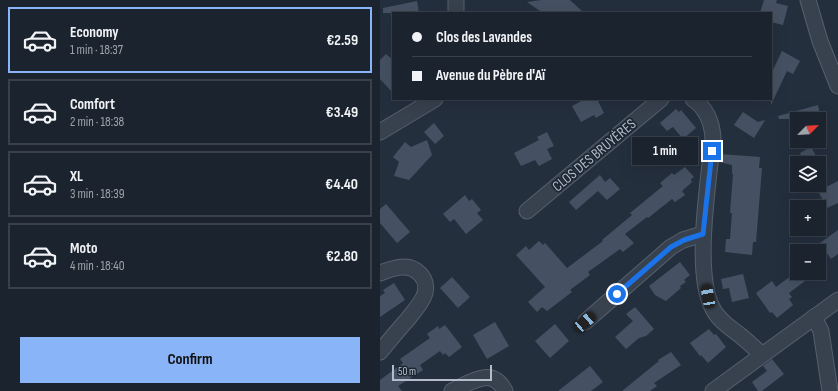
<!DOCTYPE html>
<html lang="en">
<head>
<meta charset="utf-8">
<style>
  :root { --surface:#1b232e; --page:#282f3a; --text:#f1f3f6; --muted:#a0a4aa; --line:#39404a; --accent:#8ab4f8 }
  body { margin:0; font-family:"Sofia Sans Condensed",sans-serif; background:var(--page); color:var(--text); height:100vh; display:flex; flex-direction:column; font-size:15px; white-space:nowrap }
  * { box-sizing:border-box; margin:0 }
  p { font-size:13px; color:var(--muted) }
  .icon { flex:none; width:22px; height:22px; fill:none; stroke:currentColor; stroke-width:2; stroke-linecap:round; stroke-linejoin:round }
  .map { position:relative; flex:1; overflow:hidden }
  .sheet { display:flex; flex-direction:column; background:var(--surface); width:380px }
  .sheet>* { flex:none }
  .hud { position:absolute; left:12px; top:12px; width:380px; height:88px; border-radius:0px; box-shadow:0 4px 16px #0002,0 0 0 1px var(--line); display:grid; align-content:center; height:88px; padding:0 20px; background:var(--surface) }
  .needle { width:26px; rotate:66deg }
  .fabs { position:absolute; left:410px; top:112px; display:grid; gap:8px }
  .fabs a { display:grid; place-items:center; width:36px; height:36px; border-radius:0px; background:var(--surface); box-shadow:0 4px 16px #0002,0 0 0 1px var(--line); font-size:20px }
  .scale { position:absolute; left:12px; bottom:10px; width:100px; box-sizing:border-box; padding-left:4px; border:2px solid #b4bcc9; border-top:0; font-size:11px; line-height:14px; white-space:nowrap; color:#b4bcc9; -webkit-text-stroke:3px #1d2633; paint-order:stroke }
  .end { position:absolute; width:18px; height:18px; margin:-9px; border:5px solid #1a73e8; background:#fff; box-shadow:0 0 0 2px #fff }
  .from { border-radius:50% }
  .bubble { position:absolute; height:28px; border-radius:0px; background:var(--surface); box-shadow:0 4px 16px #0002,0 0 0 1px var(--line); font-size:13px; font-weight:700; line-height:28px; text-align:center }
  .car { position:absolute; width:12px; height:24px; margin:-12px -6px; border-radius:5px; box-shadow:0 0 3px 1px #0007; background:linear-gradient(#222 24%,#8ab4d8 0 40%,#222 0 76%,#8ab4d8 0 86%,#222 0) }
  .hud b { display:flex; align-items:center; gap:14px; height:38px; font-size:15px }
  .hud b+b { border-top:1px solid var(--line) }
  .hud i { width:10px; height:10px; background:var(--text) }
  ul { padding:7px 0 0; list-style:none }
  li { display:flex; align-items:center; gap:12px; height:66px; margin:0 8px 6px; padding:0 12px; border:2px solid var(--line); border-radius:0px }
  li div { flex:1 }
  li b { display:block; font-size:15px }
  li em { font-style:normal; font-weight:700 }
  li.current { border-color:var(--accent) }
  li>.icon { width:36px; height:36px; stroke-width:1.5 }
  .cta { display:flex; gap:8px; margin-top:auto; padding:8px 20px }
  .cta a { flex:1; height:46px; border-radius:0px; background:var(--accent); color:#111; font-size:16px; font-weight:700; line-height:46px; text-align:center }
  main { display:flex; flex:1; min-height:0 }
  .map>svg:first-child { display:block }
  .building { fill:#455162 }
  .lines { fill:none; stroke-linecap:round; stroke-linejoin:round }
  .minor-casing { stroke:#565f6c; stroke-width:17 }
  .minor { stroke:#38414e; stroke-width:15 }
  .route { stroke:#1a73e8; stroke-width:5 }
  .labels { text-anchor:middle; stroke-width:3.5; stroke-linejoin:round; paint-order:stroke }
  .street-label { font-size:15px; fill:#b4bcc9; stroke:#1d2633 }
</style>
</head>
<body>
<main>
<section class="sheet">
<ul>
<li class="current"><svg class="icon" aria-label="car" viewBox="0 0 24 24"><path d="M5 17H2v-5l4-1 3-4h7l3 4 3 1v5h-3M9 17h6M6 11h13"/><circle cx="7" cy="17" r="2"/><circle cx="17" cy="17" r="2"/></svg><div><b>Economy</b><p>1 min · 18:37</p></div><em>€2.59</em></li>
<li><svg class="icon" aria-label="car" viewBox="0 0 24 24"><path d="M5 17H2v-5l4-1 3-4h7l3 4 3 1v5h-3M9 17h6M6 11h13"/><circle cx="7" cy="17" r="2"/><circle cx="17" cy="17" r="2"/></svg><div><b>Comfort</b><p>2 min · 18:38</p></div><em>€3.49</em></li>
<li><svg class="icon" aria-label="car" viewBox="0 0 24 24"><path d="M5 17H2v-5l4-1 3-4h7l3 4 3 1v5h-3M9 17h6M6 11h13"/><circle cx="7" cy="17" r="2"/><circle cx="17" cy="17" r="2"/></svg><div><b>XL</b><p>3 min · 18:39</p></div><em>€4.40</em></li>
<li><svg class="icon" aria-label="car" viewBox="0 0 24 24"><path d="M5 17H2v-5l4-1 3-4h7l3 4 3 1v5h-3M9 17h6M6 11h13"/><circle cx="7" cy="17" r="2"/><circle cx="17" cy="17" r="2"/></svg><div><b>Moto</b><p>4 min · 18:40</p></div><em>€2.80</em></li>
</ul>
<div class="cta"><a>Confirm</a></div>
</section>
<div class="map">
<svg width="458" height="391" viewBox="0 0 458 391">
  <rect width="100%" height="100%" fill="#242f3e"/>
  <!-- building -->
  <g class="building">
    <polygon points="161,0 190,0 204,13 163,13 147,2"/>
    <polygon points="384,0 397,0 396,3 408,6 403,25 391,22 391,13 380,13"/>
    <polygon points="37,1 39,13 3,13 3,8"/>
    <polygon points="402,51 420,61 413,74 407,71 391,105 391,74"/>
    <polygon points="6,54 13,60 13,93 0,79 0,60"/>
    <polygon points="205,99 217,99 224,113 216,118 214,115 201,122 192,106"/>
    <polygon points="438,105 441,119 399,119 398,116"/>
    <polygon points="296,109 299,112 301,110 316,128 303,139 293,127 287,131 280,123"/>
    <polygon points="363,112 378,122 385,120 374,138 354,125"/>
    <polygon points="54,123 64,136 55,144 44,132"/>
    <polygon points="167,132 174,146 167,149 172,159 159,166 155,160 141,166 134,153 159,140 157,137"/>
    <polygon points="47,140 52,155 29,180 14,176 19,162 13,157 25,142 31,147"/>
    <polygon points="431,147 436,156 424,162 420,153"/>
    <polygon points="340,154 380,157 379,168 382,168 376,242 373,242 372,255 345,252 346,239 350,239 352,213 350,213 353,174 352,174 352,165 339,162"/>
    <polygon points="305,167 314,177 311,179 312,182 302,191 305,195 295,202 292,199 268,218 267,217 245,234 254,243 243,252 240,249 208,272 210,275 190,290 192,292 167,311 162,307 157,312 148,302 165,287 136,255 146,246 149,250 159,241 163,245 165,243 187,268 223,241 222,240 252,215 250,213 283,186 280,183 292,173 294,175"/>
    <polygon points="220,175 225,182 230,178 240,189 227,200 218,191 196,210 189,202"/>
    <polygon points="458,181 458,203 447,208 438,191"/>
    <polygon points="85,195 89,201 92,199 101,210 97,213 103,220 86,234 74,219 70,222 63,214"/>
    <polygon points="6,204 30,232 17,243 0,223 0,209"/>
    <polygon points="458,230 458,254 451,259 440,243"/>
    <polygon points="300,262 310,275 304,280 306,282 300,286 301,288 286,301 275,295 269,286"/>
    <polygon points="415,273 436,273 409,293 412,297 409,299 413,305 397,318 392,312 390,313 376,293 392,281 396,287"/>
    <polygon points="363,274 369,298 352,302 349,288 343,289 341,279"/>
    <polygon points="72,277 90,297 78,308 60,288"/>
    <polygon points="14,283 25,300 0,317 0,296 5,293 3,290"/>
    <polygon points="255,307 274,329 266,336 259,338 246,349 235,337 253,321 246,314"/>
    <polygon points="115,322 129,346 107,359 93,335"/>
    <polygon points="175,324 189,341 170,358 155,341"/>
    <polygon points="65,325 82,347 69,357 65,353 63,355 60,351 40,365 43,370 18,386 22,391 0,391 0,380 23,363 20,359 50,338 47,334 58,326 59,329"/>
    <polygon points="329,329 334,335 336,334 346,347 328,363 321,355 320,356 310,343"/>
    <polygon points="291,352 301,365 274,383 277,386 270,391 242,391 279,361 278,360"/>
    <polygon points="392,359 404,374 382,391 378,391 372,382 387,371 383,366"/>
    <polygon points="210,366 223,382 211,391 178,391"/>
  </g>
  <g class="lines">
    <defs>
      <g id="minor">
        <polyline points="76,0 76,13"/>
        <polyline points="428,0 440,41 458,86"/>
        <path d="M313 99C326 108 332 122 333 138 329 178 313 274 333 309 339 321 351 328 361 336 368 342 375 348 381 354"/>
        <polyline points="0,132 55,99"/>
        <polyline points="147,211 281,99"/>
        <path d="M0 273C13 268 29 262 40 274 46 280 47 289 44 296 40 305 33 312 28 319 18 330 9 341 0 352"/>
        <polyline points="434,317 441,331 450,391"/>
        <polyline points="205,322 291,247 303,240 323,234"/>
        <path d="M72 391C91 382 112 366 125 391"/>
        <polyline points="333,391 458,300"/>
      </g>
    </defs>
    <!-- minor casing -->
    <use href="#minor" class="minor-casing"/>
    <!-- minor -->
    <use href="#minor" class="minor"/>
  </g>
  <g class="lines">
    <!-- route -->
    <polyline class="route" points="237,294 291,247 304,240 323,234 332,151"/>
  </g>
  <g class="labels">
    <!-- street labels -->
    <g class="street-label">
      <text transform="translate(214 155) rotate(-40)" y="5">CLOS DES BRUYÈRES</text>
    </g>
  </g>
</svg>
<div class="fabs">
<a><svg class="needle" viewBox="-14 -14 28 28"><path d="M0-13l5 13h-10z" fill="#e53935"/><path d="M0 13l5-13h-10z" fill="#a0a4aa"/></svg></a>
<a><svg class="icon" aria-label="layers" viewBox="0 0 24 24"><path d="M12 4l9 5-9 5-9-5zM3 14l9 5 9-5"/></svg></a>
<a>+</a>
<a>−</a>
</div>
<div class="scale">50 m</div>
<i class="end from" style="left:237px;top:294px"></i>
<i class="end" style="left:332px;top:151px"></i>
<div class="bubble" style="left:252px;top:137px;width:66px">1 min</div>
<i class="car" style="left:328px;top:296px;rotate:350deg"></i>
<i class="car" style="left:205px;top:322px;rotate:49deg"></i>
<div class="hud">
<b><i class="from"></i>Clos des Lavandes</b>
<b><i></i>Avenue du Pèbre d'Aï</b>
</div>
</div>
</main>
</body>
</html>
